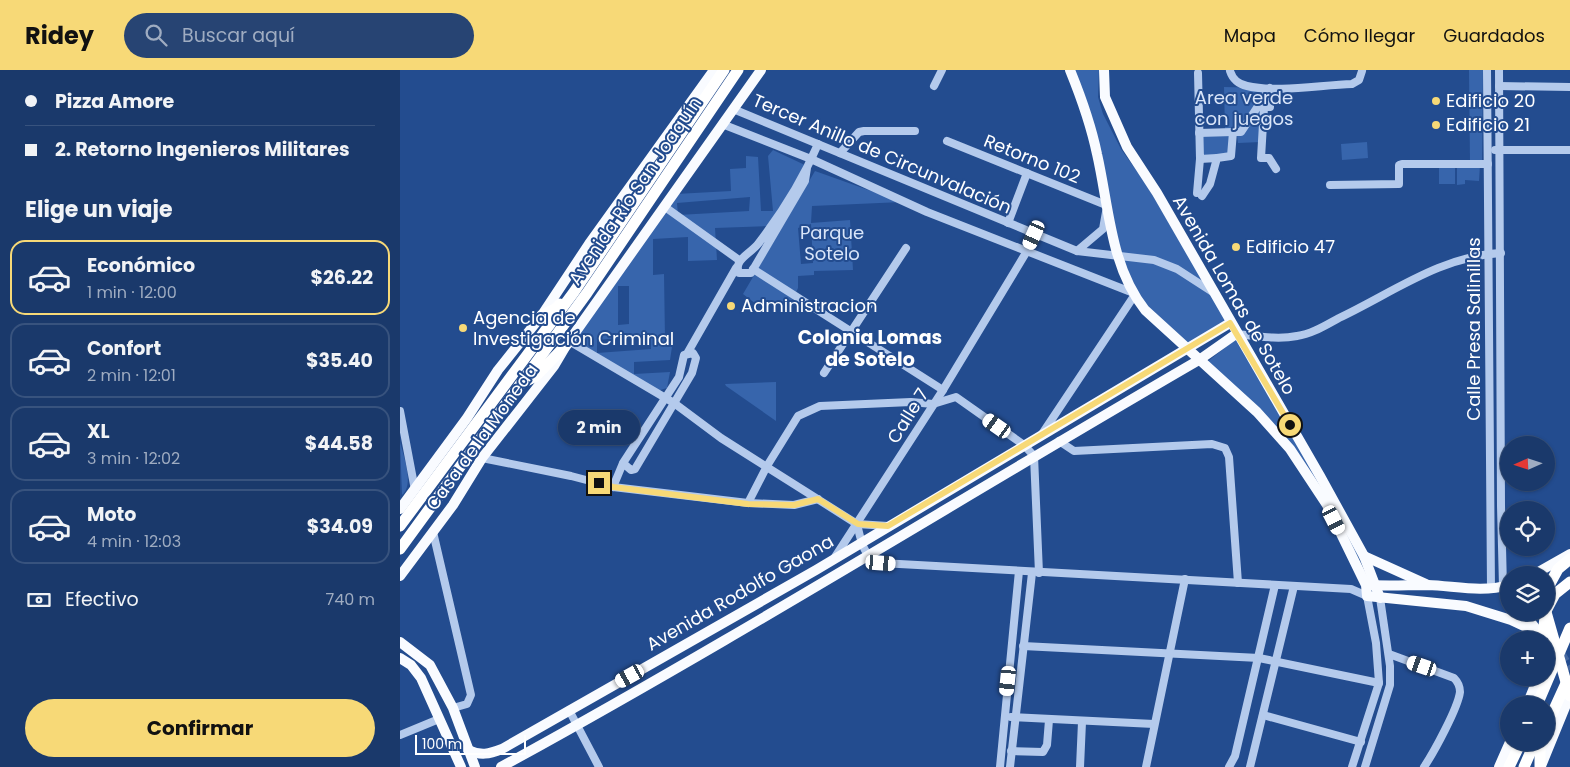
<!DOCTYPE html>
<html lang="es">
<head>
<meta charset="utf-8">
<style>
  :root { --surface:#1a396b; --page:#274473; --text:#f1f3f6; --muted:#9facc1; --line:#38537e; --accent:#f7d977 }
  body { margin:0; font-family:Poppins,sans-serif; background:var(--page); color:var(--text); height:100vh; display:flex; flex-direction:column; font-size:19px; white-space:nowrap }
  * { box-sizing:border-box; margin:0 }
  p { font-size:16px; color:var(--muted) }
  .icon { flex:none; width:28px; height:28px; fill:none; stroke:currentColor; stroke-width:2; stroke-linecap:round; stroke-linejoin:round }
  .map { position:relative; flex:1; overflow:hidden }
  .details { display:flex; flex-direction:column; background:var(--surface); width:400px }
  .details>* { flex:none }
  .banner { display:grid; align-content:center; height:110px; padding:0 25px; background:var(--surface) }
  .needle { width:32px; rotate:267deg }
  .controls { position:absolute; left:1100px; top:366px; display:grid; gap:10px }
  .controls a { display:grid; place-items:center; width:55px; height:55px; border-radius:50%; background:var(--surface); box-shadow:0 1px 4px #0004,0 0 0 1px var(--line); font-size:25px }
  .scale { position:absolute; left:15px; bottom:12px; width:111px; box-sizing:border-box; padding-left:5px; border:2px solid #fff; border-top:0; font-size:14px; line-height:18px; white-space:nowrap; color:#fff; -webkit-text-stroke:4px #234c8f; paint-order:stroke }
  .end { position:absolute; width:22px; height:22px; margin:-11px; border:6px solid #f7d977; background:#111; box-shadow:0 0 0 2px #111 }
  .from { border-radius:50% }
  .bubble { position:absolute; height:35px; border-radius:18px; background:var(--surface); box-shadow:0 1px 4px #0004,0 0 0 1px var(--line); font-size:16px; font-weight:700; line-height:35px; text-align:center }
  .car { position:absolute; width:15px; height:30px; margin:-15px -8px; border-radius:6px; box-shadow:0 0 4px 1px #0007; background:linear-gradient(#fff 24%,#345 0 40%,#fff 0 76%,#345 0 86%,#fff 0) }
  .banner b { display:flex; align-items:center; gap:18px; height:48px; font-size:19px }
  .banner b+b { border-top:1px solid var(--line) }
  .banner i { width:12px; height:12px; background:var(--text) }
  ul { padding:0; list-style:none }
  li { display:flex; align-items:center; gap:15px; height:75px; margin:0 10px 8px; padding:0 15px; border:2px solid var(--line); border-radius:15px }
  li div { flex:1 }
  li b { display:block; font-size:19px }
  li em { font-style:normal; font-weight:700 }
  li.active { border-color:var(--accent) }
  li>.icon { width:45px; height:45px; stroke-width:1.5 }
  h2 { padding:0 25px; font-size:22px; line-height:60px }
  .pay { display:flex; align-items:center; gap:12px; height:55px; padding:0 25px; font-size:19px }
  .pay p { margin-inline-start:auto }
  .cta { display:flex; gap:10px; margin-top:auto; padding:10px 25px }
  .cta a { flex:1; height:58px; border-radius:30px; background:var(--accent); color:#111; font-size:20px; font-weight:700; line-height:58px; text-align:center }
  header { display:flex; align-items:center; gap:30px; box-sizing:border-box; height:70px; padding:0 25px; background:var(--accent); color:#111 }
  header strong { font-size:24px }
  nav { display:flex; gap:28px; margin-inline-start:auto; font-size:18px }
  .search { width:350px; height:45px; background:var(--page); display:flex; align-items:center; gap:12px; box-sizing:border-box; padding:0 18px; border-radius:28px; color:var(--muted); font-size:19px }
  main { display:flex; flex:1; min-height:0 }
  .map>svg:first-child { display:block }
  .green { fill:#3765ac; fill-rule:evenodd }
  .lines { fill:none; stroke-linecap:round; stroke-linejoin:round }
  .major-tunnel { stroke:#4467a0; stroke-width:10; stroke-dasharray:10 5; stroke-linecap:butt }
  .minor { stroke:#b4caec; stroke-width:8 }
  .major { stroke:#f9fbff; stroke-width:10 }
  .highway { stroke:#fff; stroke-width:11 }
  .route { stroke:#f7d977; stroke-width:6 }
  .poi-dot { fill:#f7d977; stroke:#234c8f; stroke-width:2 }
  .labels { text-anchor:middle; stroke-width:4; stroke-linejoin:round; paint-order:stroke }
  .park-label { font-size:18px; fill:#d9e5f9; stroke:#234c8f }
  .poi-label { font-size:18px; fill:#fff; stroke:#234c8f; text-anchor:start }
  .street-label { font-size:18px; fill:#fff; stroke:#234c8f }
  .neighbourhood-label { font-size:19px; font-weight:bold; fill:#fff; stroke:#234c8f }
</style>
</head>
<body>
<header>
<strong>Ridey</strong>
<div class="search"><svg class="icon" aria-label="search" viewBox="0 0 24 24"><circle cx="10" cy="10" r="6"/><path d="M15 15l6 6"/></svg>Buscar aquí</div>
<nav><a>Mapa</a><a>Cómo llegar</a><a>Guardados</a></nav>
</header>
<main>
<section class="details">
<div class="banner">
<b><i class="from"></i>Pizza Amore</b>
<b><i></i>2. Retorno Ingenieros Militares</b>
</div>
<h2>Elige un viaje</h2>
<ul>
<li class="active"><svg class="icon" aria-label="car" viewBox="0 0 24 24"><path d="M5 17H2v-5l4-1 3-4h7l3 4 3 1v5h-3M9 17h6M6 11h13"/><circle cx="7" cy="17" r="2"/><circle cx="17" cy="17" r="2"/></svg><div><b>Económico</b><p>1 min · 12:00</p></div><em>$26.22</em></li>
<li><svg class="icon" aria-label="car" viewBox="0 0 24 24"><path d="M5 17H2v-5l4-1 3-4h7l3 4 3 1v5h-3M9 17h6M6 11h13"/><circle cx="7" cy="17" r="2"/><circle cx="17" cy="17" r="2"/></svg><div><b>Confort</b><p>2 min · 12:01</p></div><em>$35.40</em></li>
<li><svg class="icon" aria-label="car" viewBox="0 0 24 24"><path d="M5 17H2v-5l4-1 3-4h7l3 4 3 1v5h-3M9 17h6M6 11h13"/><circle cx="7" cy="17" r="2"/><circle cx="17" cy="17" r="2"/></svg><div><b>XL</b><p>3 min · 12:02</p></div><em>$44.58</em></li>
<li><svg class="icon" aria-label="car" viewBox="0 0 24 24"><path d="M5 17H2v-5l4-1 3-4h7l3 4 3 1v5h-3M9 17h6M6 11h13"/><circle cx="7" cy="17" r="2"/><circle cx="17" cy="17" r="2"/></svg><div><b>Moto</b><p>4 min · 12:03</p></div><em>$34.09</em></li>
</ul>
<div class="pay"><svg class="icon" aria-label="cash" viewBox="0 0 24 24"><path d="M3 7h18v10H3z"/><circle cx="12" cy="12" r="2"/></svg>Efectivo<p>740 m</p></div>
<div class="cta"><a>Confirmar</a></div>
</section>
<div class="map">
<svg width="1170" height="697" viewBox="0 0 1170 697">
  <rect width="100%" height="100%" fill="#234c8f"/>
  <!-- green -->
  <g class="green">
    <path d="M674 0H699L698 27 703 44 721 79 746 114 828 254 790 277C778 265 748 242 741 229 702 159 709 72 674 0Z"/>
    <polygon points="1069,0 1083,0 1082,91 1070,92"/>
    <polygon points="824,17 864,18 861,72 838,73 836,59 825,60"/>
    <rect x="802" y="64" width="28" height="21"/>
    <polygon points="967,72 968,88 942,90 941,74"/>
    <path d="M373 80 407 96 368 156 315 158 317 190 288 191V167L253 169V205L264 204 265 269 273 270 270 290 234 292V304L270 302 267 318 257 321 173 268 276 124 331 121 330 99 346 98V86L358 87 361 141H373L368 86ZM350 127 349 141 278 145 277 133ZM218 216H229V254L218 255ZM230 267H250L251 279 197 283V270Z"/>
    <polygon points="1039,95 1055,96 1055,114 1039,114"/>
    <polygon points="1057,95 1080,95 1079,111 1065,110 1065,114 1057,115"/>
    <path d="M415 101 502 132 412 136 411 153 450 150 453 200 414 201V205L398 206V218L392 231 356 234 343 224ZM411 154 413 193 401 194 398 158Z"/>
    <polygon points="836,269 964,491 962,494 924,428 886,371 807,292"/>
    <polygon points="376,312 376,351 326,316 325,314"/>
    <path d="M0 372C3 385 15 415 2 425Z"/>
  </g>
  <g class="lines">
    <!-- major-tunnel -->
    <polyline class="major-tunnel" points="1160,583 1170,600"/>
    <!-- minor -->
    <g class="minor">
      <polyline points="1087,0 1091,519"/>
      <polyline points="1099,0 1101,436 1103,517"/>
      <path d="M830 1C833 10 838 14 847 16 877 23 920 15 952 14L959 10 962 1"/>
      <polyline points="798,3 800,89 817,88"/>
      <polyline points="534,16 542,0"/>
      <polyline points="1099,16 1170,17"/>
      <polyline points="333,39 677,181 754,190 777,199 811,221"/>
      <polyline points="322,54 411,89 527,142 731,222"/>
      <polyline points="799,63 833,62"/>
      <polyline points="547,71 706,135"/>
      <polyline points="1095,80 1170,80"/>
      <polyline points="440,83 459,62 464,61 515,61"/>
      <path d="M407 98 405 111 351 203H339C333 190 350 184 358 174 381 144 403 109 418 74"/>
      <polyline points="930,115 999,114 999,95 1002,94 1088,94"/>
      <polyline points="797,123 800,89"/>
      <polyline points="802,126 810,114 817,88 831,86 833,62 841,62 870,18 870,37 864,37 861,88 869,88 876,99"/>
      <polyline points="265,137 339,190"/>
      <polyline points="608,153 627,103"/>
      <polyline points="677,181 703,159 706,142"/>
      <polyline points="353,199 543,320"/>
      <path d="M836 264C856 266 878 270 897 266 912 264 926 255 939 248 992 223 1041 186 1101 183"/>
      <path d="M169 271 274 333 321 368 457 454C461 470 463 488 481 493L951 519 967 526 976 573 979 613 952 697"/>
      <polyline points="288,282 336,198"/>
      <polyline points="424,303 506,178"/>
      <polyline points="0,341 15,420"/>
      <polyline points="642,364 734,226"/>
      <polyline points="659,371 674,381 812,374 825,378 829,387 838,513"/>
      <polyline points="82,388 171,406 213,417 348,433 394,435 418,429"/>
      <polyline points="213,417 223,393 279,307 284,285 293,283 296,288 292,303 235,399 231,400 223,393"/>
      <polyline points="348,433 367,396 398,346 420,336 511,332 533,334 556,327 624,375 634,386 639,503"/>
      <polyline points="457,454 488,456"/>
      <polyline points="33,462 71,625 67,634 53,638"/>
      <polyline points="435,487 543,320 627,181 634,165"/>
      <polyline points="623,576 859,588 979,613"/>
      <path d="M989 584 1054 608C1058 612 1060 616 1060 622 1058 638 1034 682 1024 697"/>
      <polyline points="169,640 199,697"/>
      <polyline points="863,645 961,672"/>
      <polyline points="611,647 754,654"/>
      <polyline points="0,665 39,649"/>
      <polyline points="611,681 643,682 647,675 649,650"/>
      <polyline points="600,697 619,501"/>
      <polyline points="610,697 632,503"/>
      <polyline points="680,697 682,652"/>
      <polyline points="746,697 785,509"/>
      <polyline points="829,697 835,686 875,515"/>
      <polyline points="850,697 894,516"/>
      <polyline points="965,697 990,615 990,596 980,528"/>
    </g>
    <!-- major -->
    <g class="major">
      <path d="M670 0C681 27 691 55 697 84 709 136 710 196 745 240L857 342 890 379 927 435 966 515 967 526 1066 536 1111 550 1143 565"/>
      <polyline points="704,0 705,27 727,77 757,123 920,406 964,486 980,528"/>
      <polyline points="0,439 67,348 98,300 142,245 189,174 314,0"/>
      <polyline points="964,486 1026,514"/>
      <polyline points="1133,505 1170,484"/>
      <polyline points="0,506 53,435 82,388 154,296 167,274 361,0"/>
      <path d="M969 515C989 516 1008 515 1028 515 1055 516 1082 523 1109 515"/>
      <polyline points="1123,542 1136,559"/>
      <polyline points="0,572 30,595 53,638 75,697"/>
      <polyline points="0,588 11,595 21,608 61,697"/>
      <polyline points="1127,635 1138,608"/>
      <path d="M68 680C81 686 89 684 102 679L416 500 830 253"/>
      <polyline points="1141,696 1170,625"/>
      <path d="M101 697C337 568 566 425 799 290L836 264"/>
      <polyline points="1099,697 1110,672"/>
    </g>
    <!-- highway -->
    <g class="highway">
      <polyline points="142,245 155,239 160,234"/>
      <polyline points="126,311 136,306 167,274"/>
      <polyline points="0,456 174,222 324,0"/>
      <polyline points="0,479 187,223 338,0"/>
      <polyline points="1146,521 1158,499 1170,489"/>
      <polyline points="1146,541 1155,524 1170,512"/>
      <polyline points="1146,542 1170,626"/>
      <polyline points="1143,565 1145,547"/>
      <polyline points="1137,635 1170,558"/>
      <polyline points="1146,657 1167,611"/>
      <polyline points="1140,672 1140,697"/>
      <polyline points="1109,697 1121,672"/>
      <polyline points="1124,697 1135,672"/>
    </g>
  </g>
  <g class="lines">
    <!-- route -->
    <polyline class="route" points="199,413 213,417 348,434 394,435 418,429 458,454 488,456 830,253 890,355"/>
  </g>
  <!-- markers -->
  <g class="poi-dot">
    <circle cx="1036" cy="31" r="5"/>
    <circle cx="1036" cy="55" r="5"/>
    <circle cx="836" cy="177" r="5"/>
    <circle cx="331" cy="236" r="5"/>
    <circle cx="63" cy="258" r="5"/>
  </g>
  <g class="labels">
    <!-- park labels -->
    <g class="park-label">
      <text x="844" y="34">Area verde<tspan x="844" dy="21">con juegos</tspan></text>
      <text x="432" y="169">Parque<tspan x="432" dy="21">Sotelo</tspan></text>
    </g>
    <!-- poi labels -->
    <g class="poi-label">
      <text x="1046" y="37">Edificio 20</text>
      <text x="1046" y="61">Edificio 21</text>
      <text x="846" y="183">Edificio 47</text>
      <text x="341" y="242">Administracion</text>
      <text x="73" y="254">Agencia de<tspan x="73" dy="21">Investigación Criminal</tspan></text>
    </g>
    <!-- street labels -->
    <g class="street-label">
      <text transform="translate(482 84) rotate(23)" y="6">Tercer Anillo de Circunvalación</text>
      <text transform="translate(632 89) rotate(22)" y="6">Retorno 102</text>
      <text transform="translate(235 121) rotate(-56)" y="6">Avenida Río San Joaquín</text>
      <text transform="translate(834 225) rotate(60)" y="6">Avenida Lomas de Sotelo</text>
      <text transform="translate(1074 259) rotate(-90)" y="6">Calle Presa Salinillas</text>
      <text transform="translate(508 346) rotate(-58)" y="6">Calle 7</text>
      <text transform="translate(82 367) rotate(-54)" y="6">Casa de la Moneda</text>
      <text transform="translate(340 523) rotate(-30)" y="6">Avenida Rodolfo Gaona</text>
    </g>
    <!-- neighbourhood labels -->
    <g class="neighbourhood-label">
      <text x="470" y="274">Colonia Lomas<tspan x="470" dy="22">de Sotelo</tspan></text>
    </g>
  </g>
</svg>
<div class="controls">
<a><svg class="needle" viewBox="-14 -14 28 28"><path d="M0-13l5 13h-10z" fill="#e53935"/><path d="M0 13l5-13h-10z" fill="#9facc1"/></svg></a>
<a><svg class="icon" aria-label="locate" viewBox="0 0 24 24"><circle cx="12" cy="12" r="6"/><path d="M12 2v4M12 18v4M2 12h4M18 12h4"/></svg></a>
<a><svg class="icon" aria-label="layers" viewBox="0 0 24 24"><path d="M12 4l9 5-9 5-9-5zM3 14l9 5 9-5"/></svg></a>
<a>+</a>
<a>−</a>
</div>
<div class="scale">100 m</div>
<i class="end from" style="left:890px;top:355px"></i>
<i class="end" style="left:199px;top:413px"></i>
<div class="bubble" style="left:158px;top:340px;width:82px">2 min</div>
<i class="car" style="left:634px;top:165px;rotate:204deg"></i>
<i class="car" style="left:597px;top:356px;rotate:305deg"></i>
<i class="car" style="left:934px;top:450px;rotate:153deg"></i>
<i class="car" style="left:481px;top:493px;rotate:94deg"></i>
<i class="car" style="left:1022px;top:596px;rotate:289deg"></i>
<i class="car" style="left:230px;top:606px;rotate:241deg"></i>
<i class="car" style="left:608px;top:611px;rotate:186deg"></i>
</div>
</main>
</body>
</html>
